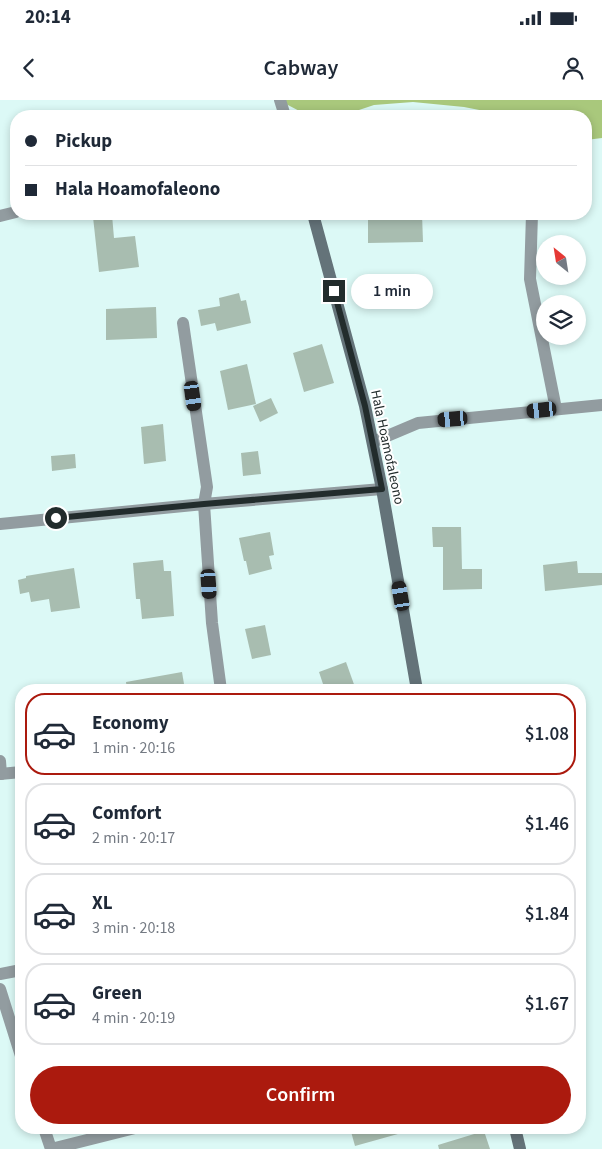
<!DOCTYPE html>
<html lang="en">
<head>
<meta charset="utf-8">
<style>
  :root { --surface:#fff; --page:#f2f2f3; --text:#1f2937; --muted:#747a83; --line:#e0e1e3; --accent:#ab1a0e }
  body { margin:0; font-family:"Source Sans 3",sans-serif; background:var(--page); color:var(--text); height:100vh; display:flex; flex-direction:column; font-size:19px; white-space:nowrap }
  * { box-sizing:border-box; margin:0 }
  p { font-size:16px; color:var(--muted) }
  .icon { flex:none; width:28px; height:28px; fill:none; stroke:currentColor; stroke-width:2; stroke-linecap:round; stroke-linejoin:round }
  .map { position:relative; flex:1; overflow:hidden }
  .details { position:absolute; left:15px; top:584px; width:571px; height:450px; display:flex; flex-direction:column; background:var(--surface); border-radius:20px; box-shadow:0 2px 8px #0003 }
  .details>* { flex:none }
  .banner { position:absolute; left:10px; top:10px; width:582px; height:110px; border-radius:20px; box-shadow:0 2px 8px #0003; display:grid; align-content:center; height:110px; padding:0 15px; background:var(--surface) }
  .needle { width:32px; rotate:330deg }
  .buttons { position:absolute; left:536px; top:135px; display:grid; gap:10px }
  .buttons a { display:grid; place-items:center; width:50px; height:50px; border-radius:50%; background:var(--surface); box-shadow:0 2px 8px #0003; font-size:25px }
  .end { position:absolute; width:22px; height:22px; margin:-11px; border:6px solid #222c2c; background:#fff; box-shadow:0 0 0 2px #fff }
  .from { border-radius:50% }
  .bubble { position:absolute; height:35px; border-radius:18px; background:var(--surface); box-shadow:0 2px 8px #0003; font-size:16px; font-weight:600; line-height:35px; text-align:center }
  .car { position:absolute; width:15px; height:30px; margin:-15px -8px; border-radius:6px; box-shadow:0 0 4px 1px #0007; background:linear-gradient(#222 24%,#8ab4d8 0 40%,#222 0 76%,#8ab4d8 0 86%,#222 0) }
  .banner b { display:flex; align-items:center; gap:18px; height:48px; font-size:19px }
  .banner b+b { border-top:1px solid var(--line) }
  .banner i { width:12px; height:12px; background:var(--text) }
  ul { padding:9px 0 0; list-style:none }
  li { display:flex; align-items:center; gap:15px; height:82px; margin:0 10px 8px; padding:0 5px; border:2px solid var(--line); border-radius:20px }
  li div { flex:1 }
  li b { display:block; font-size:19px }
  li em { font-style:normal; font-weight:600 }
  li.current { border-color:var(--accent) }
  li>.icon { width:45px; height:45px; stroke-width:1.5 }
  .cta { display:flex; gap:10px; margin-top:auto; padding:10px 15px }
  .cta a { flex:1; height:58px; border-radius:30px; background:var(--accent); color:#fff; font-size:20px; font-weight:600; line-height:58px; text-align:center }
  .status { display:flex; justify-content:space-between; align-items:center; height:35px; padding:0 25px; background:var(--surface); direction:ltr }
  .status svg { height:14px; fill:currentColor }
  header { display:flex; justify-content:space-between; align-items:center; height:65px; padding:0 15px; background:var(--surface); font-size:22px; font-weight:600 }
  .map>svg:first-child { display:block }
  .forest { fill:#a9c87c }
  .building { fill:#a8bdb0 }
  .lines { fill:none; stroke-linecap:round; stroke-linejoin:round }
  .street { stroke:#929ca0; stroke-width:12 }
  .secondary { stroke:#647379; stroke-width:12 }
  .route { stroke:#222c2c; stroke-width:6 }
  .labels { text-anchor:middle; stroke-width:4; stroke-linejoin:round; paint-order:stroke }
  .street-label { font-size:14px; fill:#222c2c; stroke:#fff }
</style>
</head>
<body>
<div class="status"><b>20:14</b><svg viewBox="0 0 49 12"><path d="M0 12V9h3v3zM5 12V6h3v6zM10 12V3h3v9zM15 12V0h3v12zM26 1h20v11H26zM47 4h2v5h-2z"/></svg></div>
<header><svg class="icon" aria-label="back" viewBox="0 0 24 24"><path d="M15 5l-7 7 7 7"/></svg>Cabway<svg class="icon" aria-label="person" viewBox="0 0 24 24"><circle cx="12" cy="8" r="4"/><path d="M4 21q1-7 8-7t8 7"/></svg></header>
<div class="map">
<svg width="602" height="1049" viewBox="0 0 602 1049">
  <rect width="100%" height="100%" fill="#dcf9f6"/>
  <!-- forest -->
  <polygon class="forest" points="284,0 602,0 602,38 586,40 586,16 510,16 464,7 413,2 374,5 341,16 318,16 307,15 286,4"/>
  <!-- building -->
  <g class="building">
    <polygon points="368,114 422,114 423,142 368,143"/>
    <polygon points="112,115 114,138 135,136 139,167 99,172 93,117"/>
    <polygon points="239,193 241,201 246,200 251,223 217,231 215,223 201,226 198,210 220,206 219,198"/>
    <polygon points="156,207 157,238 106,240 106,209"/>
    <polygon points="322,244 334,283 304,292 293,253"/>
    <polygon points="247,264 256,304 228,310 220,271"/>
    <polygon points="271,298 278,313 260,322 253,306"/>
    <polygon points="163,324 166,361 144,364 141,327"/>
    <polygon points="258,351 261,374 243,376 241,353"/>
    <polygon points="75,354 76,368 52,371 51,356"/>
    <polygon points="432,427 461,427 462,469 482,469 482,489 443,490 443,447 433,447"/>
    <polygon points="270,432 274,455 269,456 272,469 249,475 246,461 244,461 239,438"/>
    <polygon points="163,460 164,471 171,471 174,516 142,519 140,499 136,499 133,463"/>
    <polygon points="577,461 578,473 602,473 602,485 545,491 543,465"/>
    <polygon points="74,468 80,508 51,512 49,499 31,502 29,492 20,494 18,480 26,478 26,476"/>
    <polygon points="265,525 271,555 252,559 245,529"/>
    <polygon points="346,562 356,590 325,590 319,572"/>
    <polygon points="182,572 185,590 127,590 126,582"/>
    <polygon points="350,1028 405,1028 405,1032 355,1046"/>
    <polygon points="484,1031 490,1049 439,1049 438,1045"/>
  </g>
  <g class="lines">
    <!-- street -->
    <g class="street">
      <polyline points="280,0 285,16"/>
      <polyline points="532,114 530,179 556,309"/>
      <polyline points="0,116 16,112"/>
      <polyline points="183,223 207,387 204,404 382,389"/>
      <polyline points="373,342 418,323 602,305"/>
      <polyline points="0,424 204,404 212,523 221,590"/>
      <polyline points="0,661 1,674"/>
      <polyline points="0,674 21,672"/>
      <polyline points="0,874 21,870"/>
      <polyline points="0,889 21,956"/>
      <polyline points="44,1028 51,1049"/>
      <polyline points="51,1049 135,1028"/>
    </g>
    <!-- secondary -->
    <g class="secondary">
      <polyline points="313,114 365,306 382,389 417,590"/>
      <polyline points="515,1028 520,1049"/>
    </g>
  </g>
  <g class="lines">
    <!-- route -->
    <polyline class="route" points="56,418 204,404 382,389 365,306 334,191"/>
  </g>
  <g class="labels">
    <!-- street labels -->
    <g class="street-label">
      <text transform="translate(388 347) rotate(78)" y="5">Hala Hoamofaleono</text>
    </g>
  </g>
</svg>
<div class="buttons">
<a><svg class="needle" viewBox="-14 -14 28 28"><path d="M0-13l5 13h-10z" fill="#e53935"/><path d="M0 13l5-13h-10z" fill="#747a83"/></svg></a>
<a><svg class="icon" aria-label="layers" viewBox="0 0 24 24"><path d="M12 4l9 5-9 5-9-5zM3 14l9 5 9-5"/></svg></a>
</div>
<i class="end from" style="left:56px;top:418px"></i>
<i class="end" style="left:334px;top:191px"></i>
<div class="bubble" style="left:351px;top:174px;width:82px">1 min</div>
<i class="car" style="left:193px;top:296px;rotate:172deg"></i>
<i class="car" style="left:542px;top:310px;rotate:264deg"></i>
<i class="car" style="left:453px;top:319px;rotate:265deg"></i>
<i class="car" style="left:209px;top:484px;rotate:176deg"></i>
<i class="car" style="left:401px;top:496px;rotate:350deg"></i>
<div class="banner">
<b><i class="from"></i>Pickup</b>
<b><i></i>Hala Hoamofaleono</b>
</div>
<section class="details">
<ul>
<li class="current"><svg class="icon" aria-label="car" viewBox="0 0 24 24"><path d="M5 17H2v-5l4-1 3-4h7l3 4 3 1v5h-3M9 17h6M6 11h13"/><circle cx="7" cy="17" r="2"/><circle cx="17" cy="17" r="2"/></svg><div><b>Economy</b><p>1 min · 20:16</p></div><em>$1.08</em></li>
<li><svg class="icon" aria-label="car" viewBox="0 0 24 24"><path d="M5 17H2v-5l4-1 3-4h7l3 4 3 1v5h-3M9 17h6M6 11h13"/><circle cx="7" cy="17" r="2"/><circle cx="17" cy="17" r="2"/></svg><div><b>Comfort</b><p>2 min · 20:17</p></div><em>$1.46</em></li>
<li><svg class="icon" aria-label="car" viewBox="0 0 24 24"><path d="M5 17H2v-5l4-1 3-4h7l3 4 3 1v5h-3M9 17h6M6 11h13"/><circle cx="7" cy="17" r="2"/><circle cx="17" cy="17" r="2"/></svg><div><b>XL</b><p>3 min · 20:18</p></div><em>$1.84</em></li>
<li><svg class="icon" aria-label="car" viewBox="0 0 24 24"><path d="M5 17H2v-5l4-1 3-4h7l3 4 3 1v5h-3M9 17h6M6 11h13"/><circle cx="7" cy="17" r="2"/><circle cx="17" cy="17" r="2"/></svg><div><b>Green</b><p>4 min · 20:19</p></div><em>$1.67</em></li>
</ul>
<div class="cta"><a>Confirm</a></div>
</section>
</div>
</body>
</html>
